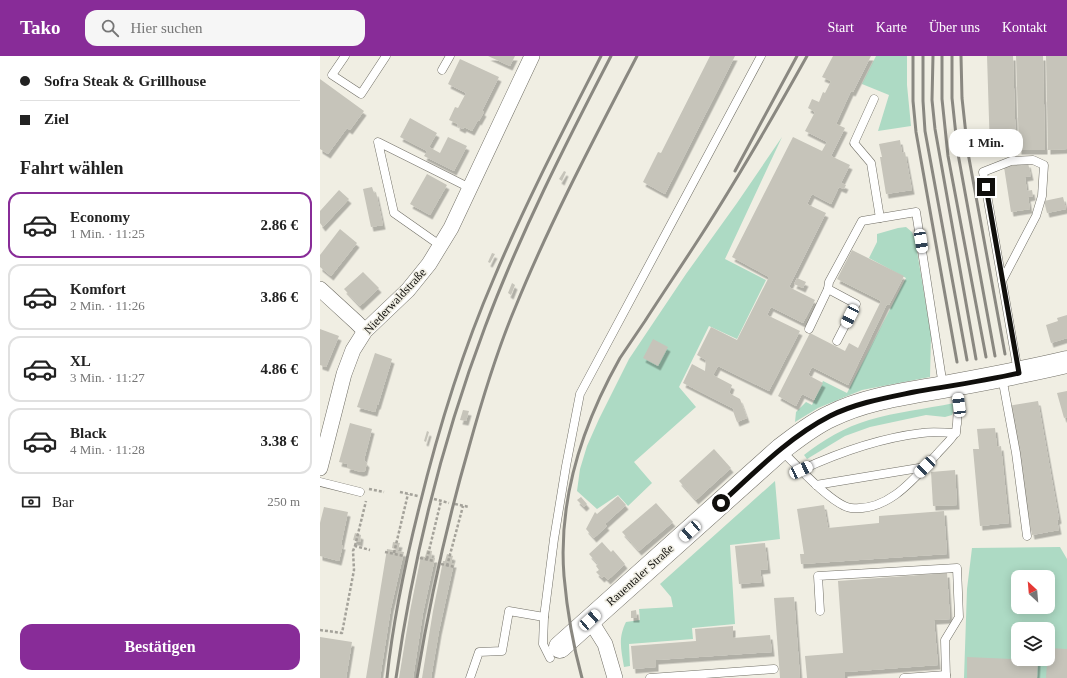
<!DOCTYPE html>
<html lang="de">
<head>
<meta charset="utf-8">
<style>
  :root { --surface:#fff; --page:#f6f6f6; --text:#222; --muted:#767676; --line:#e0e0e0; --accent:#882c98 }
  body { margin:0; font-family:"Times New Roman",serif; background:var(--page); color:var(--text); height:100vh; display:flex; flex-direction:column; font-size:15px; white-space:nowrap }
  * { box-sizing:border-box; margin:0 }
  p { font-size:13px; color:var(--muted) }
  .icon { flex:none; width:22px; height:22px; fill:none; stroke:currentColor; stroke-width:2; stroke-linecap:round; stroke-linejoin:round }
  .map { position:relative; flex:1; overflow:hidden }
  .side { display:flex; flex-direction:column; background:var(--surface); width:320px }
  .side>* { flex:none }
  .hud { display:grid; align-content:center; height:88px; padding:0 20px; background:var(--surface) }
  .needle { width:26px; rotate:334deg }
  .controls { position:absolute; left:691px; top:514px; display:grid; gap:8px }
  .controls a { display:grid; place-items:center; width:44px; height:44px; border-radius:8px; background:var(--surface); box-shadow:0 2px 10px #0003; font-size:20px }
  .end { position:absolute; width:18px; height:18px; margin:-9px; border:5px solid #100f0c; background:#fff; box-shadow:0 0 0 2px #fff }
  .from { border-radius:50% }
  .bubble { position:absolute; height:28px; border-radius:12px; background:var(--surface); box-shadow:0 2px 10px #0003; font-size:13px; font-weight:700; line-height:28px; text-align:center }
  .car { position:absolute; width:12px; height:24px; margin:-12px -6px; border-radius:5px; box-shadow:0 0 3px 1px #0007; background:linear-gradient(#fff 24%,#345 0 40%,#fff 0 76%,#345 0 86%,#fff 0) }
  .hud b { display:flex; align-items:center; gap:14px; height:38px; font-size:15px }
  .hud b+b { border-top:1px solid var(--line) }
  .hud i { width:10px; height:10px; background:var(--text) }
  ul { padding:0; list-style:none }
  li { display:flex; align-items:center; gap:12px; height:66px; margin:0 8px 6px; padding:0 12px; border:2px solid var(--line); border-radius:12px }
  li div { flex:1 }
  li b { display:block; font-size:15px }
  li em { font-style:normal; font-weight:700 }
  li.on { border-color:var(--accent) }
  li>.icon { width:36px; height:36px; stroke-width:1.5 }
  h2 { padding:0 20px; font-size:18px; line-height:48px }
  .pay { display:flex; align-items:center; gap:10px; height:44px; padding:0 20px; font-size:15px }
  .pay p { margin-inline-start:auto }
  .button { display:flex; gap:8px; margin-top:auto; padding:8px 20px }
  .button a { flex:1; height:46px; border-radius:12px; background:var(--accent); color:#fff; font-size:16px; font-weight:700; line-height:46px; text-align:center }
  header { display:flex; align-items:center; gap:24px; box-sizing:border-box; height:56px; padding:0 20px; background:var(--accent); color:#fff }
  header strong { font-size:19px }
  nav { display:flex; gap:22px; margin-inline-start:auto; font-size:14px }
  .search { width:280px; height:36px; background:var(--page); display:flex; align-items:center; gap:10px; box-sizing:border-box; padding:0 14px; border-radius:12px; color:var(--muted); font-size:15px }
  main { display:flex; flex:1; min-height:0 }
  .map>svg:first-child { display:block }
  .green { fill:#addac4; fill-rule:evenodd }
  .building { fill:#c6c4ba; filter:url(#shadow) }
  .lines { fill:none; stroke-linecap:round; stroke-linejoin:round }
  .lane-casing { stroke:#706e65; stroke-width:9 }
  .street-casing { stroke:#706e65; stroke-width:16 }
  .secondary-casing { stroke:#706e65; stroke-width:23 }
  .path { stroke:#a4a29a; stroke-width:2.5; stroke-dasharray:3 2; stroke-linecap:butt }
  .lane { stroke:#fff; stroke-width:8 }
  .street { stroke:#fff; stroke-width:15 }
  .secondary { stroke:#fff; stroke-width:22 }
  .rail { stroke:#8a8881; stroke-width:3 }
  .route { stroke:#100f0c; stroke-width:5 }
  .labels { text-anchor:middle; stroke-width:3; stroke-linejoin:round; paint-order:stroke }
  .street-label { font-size:12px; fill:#100f0c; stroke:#f0eee3 }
</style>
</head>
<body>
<header>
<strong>Tako</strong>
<div class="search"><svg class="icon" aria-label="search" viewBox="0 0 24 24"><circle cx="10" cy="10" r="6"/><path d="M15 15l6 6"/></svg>Hier suchen</div>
<nav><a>Start</a><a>Karte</a><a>Über uns</a><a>Kontakt</a></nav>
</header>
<main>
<section class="side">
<div class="hud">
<b><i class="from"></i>Sofra Steak &amp; Grillhouse</b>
<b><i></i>Ziel</b>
</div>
<h2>Fahrt wählen</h2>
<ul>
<li class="on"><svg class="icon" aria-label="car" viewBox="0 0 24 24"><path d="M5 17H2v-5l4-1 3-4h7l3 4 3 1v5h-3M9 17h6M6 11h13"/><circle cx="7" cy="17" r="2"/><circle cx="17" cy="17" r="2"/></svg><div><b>Economy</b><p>1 Min. · 11:25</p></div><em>2.86 €</em></li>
<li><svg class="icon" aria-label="car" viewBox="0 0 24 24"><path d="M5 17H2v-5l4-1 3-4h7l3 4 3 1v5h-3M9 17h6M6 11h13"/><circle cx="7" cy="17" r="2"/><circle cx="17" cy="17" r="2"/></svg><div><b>Komfort</b><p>2 Min. · 11:26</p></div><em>3.86 €</em></li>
<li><svg class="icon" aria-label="car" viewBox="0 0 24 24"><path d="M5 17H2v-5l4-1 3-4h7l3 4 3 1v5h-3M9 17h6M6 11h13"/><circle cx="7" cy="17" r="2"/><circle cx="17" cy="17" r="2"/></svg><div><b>XL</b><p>3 Min. · 11:27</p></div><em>4.86 €</em></li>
<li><svg class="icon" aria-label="car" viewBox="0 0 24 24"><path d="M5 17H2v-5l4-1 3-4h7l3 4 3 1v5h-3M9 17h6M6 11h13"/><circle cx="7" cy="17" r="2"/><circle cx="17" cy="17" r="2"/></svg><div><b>Black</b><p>4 Min. · 11:28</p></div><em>3.38 €</em></li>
</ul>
<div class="pay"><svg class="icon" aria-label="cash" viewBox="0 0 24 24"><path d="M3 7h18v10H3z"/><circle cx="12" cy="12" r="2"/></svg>Bar<p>250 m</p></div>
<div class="button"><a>Bestätigen</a></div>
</section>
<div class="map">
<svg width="747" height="622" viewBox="0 0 747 622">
  <defs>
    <filter id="shadow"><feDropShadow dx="2.5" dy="4.5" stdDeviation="0" flood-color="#0004"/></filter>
  </defs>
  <rect width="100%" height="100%" fill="#f0eee3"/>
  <!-- green -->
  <g class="green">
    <polygon points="556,0 587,0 587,29 591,70 558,75 569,39 542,28"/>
    <polygon points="462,81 405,203 446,224 417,283 389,270 359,331 376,351 314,406 332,427 308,450 298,439 277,453 257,435 260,413 267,390 279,363 309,303 366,218 417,147"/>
    <polygon points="586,171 592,176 595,183 611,279 610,321 542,334 498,352 475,366 476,356 486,346 492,349 503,325 527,337 586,222 549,202 557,186 557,178 578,172"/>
    <path d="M634 347 635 351 632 359 625 361 606 359 550 371 525 380 487 403 484 399C503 384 525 371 549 364 576 356 605 353 634 347Z"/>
    <path d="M455 425 460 483 410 489 415 568 372 572 373 583 309 588 310 610 304 611C301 593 298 582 306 566L320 564 319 553 353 551 351 541 340 528Z"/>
    <path d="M740 491 747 503V622H644L647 533 652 492ZM698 521H728V551H698ZM698 573H728V603H698Z"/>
  </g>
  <!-- building -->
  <g class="building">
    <polygon points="168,0 195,0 190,10"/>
    <polygon points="390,0 415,0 345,138 323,126 338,96 341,97"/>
    <polygon points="513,0 551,0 533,36 531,35 516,68 525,72 511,100 530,109 521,127 526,129 524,133 519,131 511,148 492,138 487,148 506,157 469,231 495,244 483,267 451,251 447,259 480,275 449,335 398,310 393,319 412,329 409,337 420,343 427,362 417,366 413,355 414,353 363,327 372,308 385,315 386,304 377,299 391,271 417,284 449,221 412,201 473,81 502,95 507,86 485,75 495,56 488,52 492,43 499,46 503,36 505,37 511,25 502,21"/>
    <polygon points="667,0 693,0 696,94 670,95"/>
    <polygon points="696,0 723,0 725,94 699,94"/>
    <polygon points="726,0 747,0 747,93 728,94"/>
    <polygon points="140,3 179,21 162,55 164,56 159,65 158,64 152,75 144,71 143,73 137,70 138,68 129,64 135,51 138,52 146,37 128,28"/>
    <polygon points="0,23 44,55 30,74 27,72 8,98 0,93"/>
    <polygon points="90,62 117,77 109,91 120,97 128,81 147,90 134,115 104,100 107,95 80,81"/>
    <polygon points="580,84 582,97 585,96 592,134 566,138 560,101 562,101 559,88"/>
    <polygon points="708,107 711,120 705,121 707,135 712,134 713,140 708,141 710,153 691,156 684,111"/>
    <polygon points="244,115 246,116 242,125 239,123"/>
    <polygon points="107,118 127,129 110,159 90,148"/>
    <polygon points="52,131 54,137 56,136 63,169 51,171 43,133"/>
    <polygon points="19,134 29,143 3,171 0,167 0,155"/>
    <polygon points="743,141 746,153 727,157 724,145"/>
    <polygon points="20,173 37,187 11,220 0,211 0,199"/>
    <polygon points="532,194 584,220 569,249 567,248 528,329 492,311 488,319 503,327 494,344 482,338 476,350 458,340 490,277 525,295 529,287 538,292 561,245 517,223"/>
    <polygon points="172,197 175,198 170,207 168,206"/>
    <polygon points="43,216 59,232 40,250 24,233"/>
    <polygon points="477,222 486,226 483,232 474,228"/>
    <polygon points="192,227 195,229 191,239 188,237"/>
    <polygon points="747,259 747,282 731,287 726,269 738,265 737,262"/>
    <polygon points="0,273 19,280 6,311 0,309"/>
    <polygon points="333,283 348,291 338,310 323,302"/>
    <polygon points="55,297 72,303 58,349 57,349 55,356 37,351"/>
    <polygon points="747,335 747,361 744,362 737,337"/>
    <polygon points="718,345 739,463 737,464 739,474 712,479 688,350"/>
    <polygon points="143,354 149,355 146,365 140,364"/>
    <polygon points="30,367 52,373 44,404 47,407 45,415 41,416 27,412 28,408 19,406"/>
    <polygon points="675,372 677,391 681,390 689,467 660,470 653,393 659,393 657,373"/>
    <polygon points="107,375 109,376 106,386 104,385"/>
    <polygon points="394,393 411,412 376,444 359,425"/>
    <polygon points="635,414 637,449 613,450 611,416"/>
    <polygon points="298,440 306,449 285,468 287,470 274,482 266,473 275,456 277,458"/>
    <polygon points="261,441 267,448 264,451 257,444"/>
    <polygon points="336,447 353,466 319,495 302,476"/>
    <polygon points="504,449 508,472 559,467 559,460 624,455 627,498 481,508 480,498 484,498 477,453"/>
    <polygon points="4,451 28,456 21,489 23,489 19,505 0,500 0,467"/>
    <polygon points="35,477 41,479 40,486 33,484"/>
    <polygon points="73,486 80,487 78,494 72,492"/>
    <polygon points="282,486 291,496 293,494 305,508 288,524 284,520 282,522 276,516 279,514 276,510 278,508 269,498"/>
    <polygon points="445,487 448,513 440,514 442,526 419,528 415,490"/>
    <polygon points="67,493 84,496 71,552 60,622 46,622"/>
    <polygon points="107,494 112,495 111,502 115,502 103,557 93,622 79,622 90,555 101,500 105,501"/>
    <polygon points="127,498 133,500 131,507 134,507 119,575 111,622 102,622 113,555 123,505 125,505"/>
    <polygon points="627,517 630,563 614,564 618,609 525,616 525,622 487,622 485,600 523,597 518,525"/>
    <polygon points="474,541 480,622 460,622 454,542"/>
    <polygon points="316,554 317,562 311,562 311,555"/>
    <polygon points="413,570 413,582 450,579 452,596 336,604 336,611 313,613 311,590 376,585 375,573"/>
    <polygon points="0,581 32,586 26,622 0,622"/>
    <polygon points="728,592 747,593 747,622 726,622"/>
    <polygon points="647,601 718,604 717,622 647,622"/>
  </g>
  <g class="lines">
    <defs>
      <g id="lane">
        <polyline points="25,0 12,19 41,38 66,0"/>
        <polyline points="122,14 130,0"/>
        <polyline points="554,43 534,87 551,107 560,162"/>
        <polyline points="121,190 74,157 58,86 150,132"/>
        <polyline points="682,225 716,160 722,140 724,109 713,104 691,105 663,116 698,316"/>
        <polyline points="489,273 508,233"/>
        <polyline points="517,285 536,248 508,233 509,226 542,165 596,156 623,330"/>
        <polyline points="682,321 696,397 707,480"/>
        <path d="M461 394C475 408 513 450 531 452 568 456 594 423 617 398 622 392 632 383 635 377 637 375 636 371 637 368 638 354 638 343 637 329"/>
        <path d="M481 414C520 396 560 382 602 377 613 375 625 377 636 377"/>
        <polyline points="0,426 40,436"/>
        <polyline points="496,429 605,411"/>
        <polyline points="500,555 498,520 637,512 639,561 625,584 626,622"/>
        <polyline points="230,602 223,588 224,561 234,483 246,410 260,338 441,0"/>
        <polyline points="150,622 159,596 182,595 189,555 224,561"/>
        <polyline points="330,622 454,613"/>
        <polyline points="584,622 626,619"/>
      </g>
      <g id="street">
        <polyline points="0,233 36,266 45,275"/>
        <polyline points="0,412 24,318 33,294 45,275 88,234 109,208 131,172 212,0"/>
        <polyline points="270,564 285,588 295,622"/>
      </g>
      <path id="secondary" d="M240 591 461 393C477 381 493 368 511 360 549 341 593 337 634 329 672 322 709 315 747 306"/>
    </defs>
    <!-- lane casing -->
    <use href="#lane" class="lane-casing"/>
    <!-- street casing -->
    <use href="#street" class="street-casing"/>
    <!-- secondary casing -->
    <use href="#secondary" class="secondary-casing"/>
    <!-- path -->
    <g class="path">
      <polyline points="49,433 64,436"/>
      <polyline points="80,436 98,440"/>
      <polyline points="114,443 129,447"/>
      <polyline points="135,448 149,451"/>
      <polyline points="35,490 46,445"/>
      <polyline points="65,496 84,500"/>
      <polyline points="74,497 88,438"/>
      <polyline points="100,502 114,505"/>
      <polyline points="107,503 121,445"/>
      <polyline points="121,508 135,511"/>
      <polyline points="127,510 143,450"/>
      <polyline points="0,574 22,577 34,514 33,495 35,490 50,494"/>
    </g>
    <!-- lane -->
    <use href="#lane" class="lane"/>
    <!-- street -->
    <use href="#street" class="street"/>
    <!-- secondary -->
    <use href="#secondary" class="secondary"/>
    <!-- rail -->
    <g class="rail">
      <polyline points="593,0 593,45 596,76 637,306"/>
      <polyline points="603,0 603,45 605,75 647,304"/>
      <polyline points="613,0 612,44 615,73 656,303"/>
      <polyline points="622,0 622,43 628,100 666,301"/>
      <polyline points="632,0 632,42 638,98 675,300"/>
      <polyline points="641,0 642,42 648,97 685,298"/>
      <polyline points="415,115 477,0"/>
      <path d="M67 622C73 564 85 508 99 452 118 374 142 296 174 222 206 146 244 73 281 0"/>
      <path d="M76 622C93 503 122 385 165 271 200 178 245 89 291 0"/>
      <path d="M97 622C110 544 127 467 149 391 162 344 176 297 195 252 230 166 274 83 317 0"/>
      <path d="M262 622C253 589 247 554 244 520 238 444 263 368 300 302 308 290 317 277 325 265 343 237 362 209 380 181 418 122 453 61 487 0"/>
    </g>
  </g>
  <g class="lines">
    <!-- route -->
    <path class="route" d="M401 447C435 416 469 381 510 360 536 347 565 342 594 336 629 330 664 325 699 317L666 131"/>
  </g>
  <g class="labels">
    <!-- street labels -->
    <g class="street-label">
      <text transform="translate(75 245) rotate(-47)" y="4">Niederwaldstraße</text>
      <text transform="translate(320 519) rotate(-42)" y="4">Rauentaler Straße</text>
    </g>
  </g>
</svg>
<div class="controls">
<a><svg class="needle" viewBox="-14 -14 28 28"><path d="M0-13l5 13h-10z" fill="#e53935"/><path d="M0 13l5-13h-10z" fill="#767676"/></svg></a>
<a><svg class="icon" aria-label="layers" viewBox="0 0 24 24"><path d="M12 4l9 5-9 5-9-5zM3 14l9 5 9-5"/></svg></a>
</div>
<i class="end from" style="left:401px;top:447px"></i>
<i class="end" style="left:666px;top:131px"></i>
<div class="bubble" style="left:629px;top:73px;width:74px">1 Min.</div>
<i class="car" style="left:601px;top:185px;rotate:171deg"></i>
<i class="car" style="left:530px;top:260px;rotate:207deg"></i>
<i class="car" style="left:639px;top:349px;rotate:353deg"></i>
<i class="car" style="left:605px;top:411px;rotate:225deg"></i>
<i class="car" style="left:481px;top:414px;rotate:65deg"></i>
<i class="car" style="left:370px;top:475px;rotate:228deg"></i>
<i class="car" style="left:270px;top:564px;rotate:48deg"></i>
</div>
</main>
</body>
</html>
